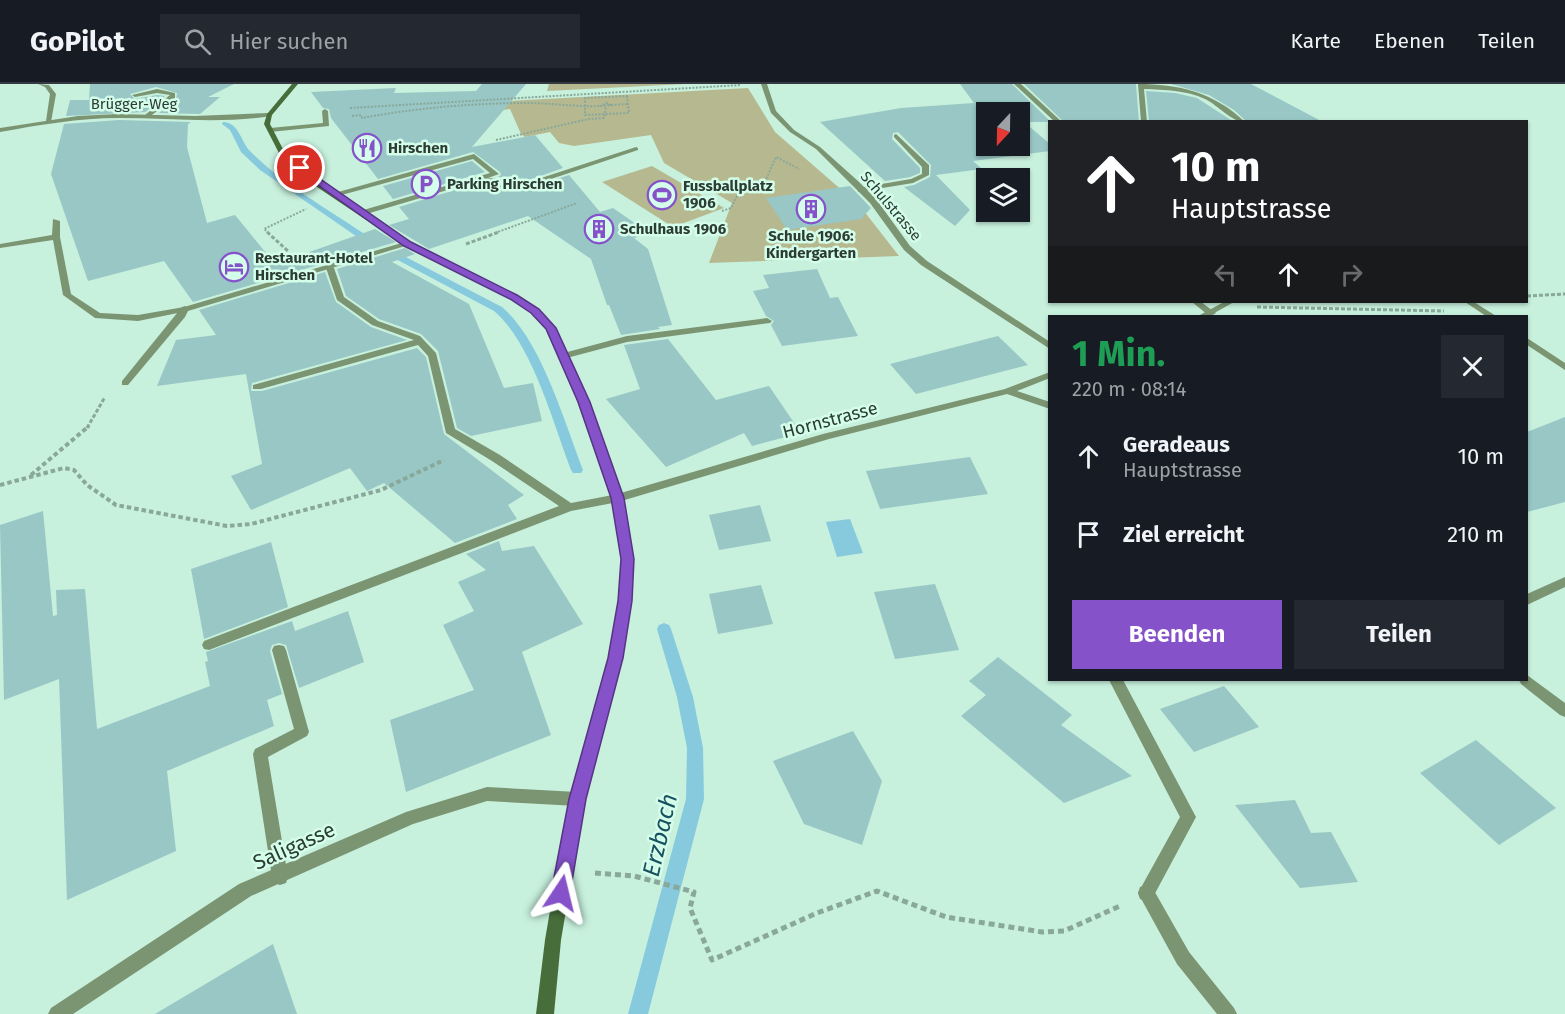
<!DOCTYPE html>
<html lang="de">
<head>
<meta charset="utf-8">
<style>
	:root { --surface:#171b24; --page:#242831; --text:#f1f3f6; --muted:#9ea1a6; --line:#363941; --accent:#8552ca }
	body { margin:0; font-family:"Fira Sans",sans-serif; background:var(--page); color:var(--text); height:100vh; display:flex; flex-direction:column; font-size:22px; white-space:nowrap }
	* { box-sizing:border-box; margin:0 }
	p { font-size:20px; color:var(--muted) }
	.icon { flex:none; width:33px; height:33px; fill:none; stroke:currentColor; stroke-width:2; stroke-linecap:round; stroke-linejoin:round }
	.map { position:relative; flex:1; overflow:hidden }
	.panel { position:absolute; left:1048px; top:231px; width:480px; height:366px; display:flex; flex-direction:column; background:var(--surface); border-radius:0px; box-shadow:0 2px 4px #0004 }
	.panel>* { flex:none }
	.guide { position:absolute; left:1048px; top:36px; width:480px; height:183px; border-radius:0px; box-shadow:0 2px 4px #0004; background:#202124; color:#fff; overflow:hidden }
	.needle { width:39px; rotate:202deg }
	.buttons { position:absolute; left:976px; top:18px; display:grid; gap:12px }
	.buttons a { display:grid; place-items:center; width:54px; height:54px; border-radius:0px; background:var(--surface); box-shadow:0 2px 4px #0004; font-size:30px }
	.pin { position:absolute; display:grid; place-items:center; width:51px; height:51px; color:#fff; margin:-26px; border:3px solid #fff; border-radius:50%; box-shadow:0 2px 6px #0007 }
	.me { position:absolute; width:66px; margin:-33px; rotate:10deg; stroke-linejoin:round; filter:drop-shadow(0 0 4px #0008) }
	.turn { display:flex; align-items:center; gap:21px; height:126px; padding:0 24px; font-size:27px }
	.turn .icon { width:78px; height:78px; stroke-width:2.5 }
	.turn b { display:block; font-size:42px; line-height:51px }
	.lanes { display:flex; align-items:center; height:57px; padding:0 24px; background:#0003; justify-content:center; gap:30px; direction:ltr }
	.lanes .off { opacity:.35 }
	.round { display:grid; place-items:center; flex:none; width:63px; height:63px; border-radius:0px; background:var(--page) }
	.headline { display:flex; align-items:center; justify-content:space-between; height:102px; padding:0 24px }
	h1 { font-size:36px; font-weight:700; line-height:45px; color:#1e9e55 }
	.button { display:flex; gap:12px; margin-top:auto; padding:12px 24px }
	.button a { flex:1; height:69px; border-radius:0px; background:var(--accent); color:#fff; font-size:24px; font-weight:700; line-height:69px; text-align:center }
	.button a+a { background:var(--page); color:var(--text) }
	ul { padding:0; list-style:none }
	li { display:flex; align-items:center; gap:18px; height:78px; padding:0 24px }
	li div { flex:1 }
	li b { display:block; font-size:22px }
	li em { font-style:normal }
	header { display:flex; align-items:center; gap:36px; box-sizing:border-box; height:84px; padding:0 30px; background:var(--surface); border-bottom:2px solid var(--line) }
	header strong { font-size:28px }
	nav { display:flex; gap:33px; margin-inline-start:auto; font-size:21px }
	.search { width:420px; height:54px; background:var(--page); display:flex; align-items:center; gap:15px; box-sizing:border-box; padding:0 21px; border-radius:0px; color:var(--muted); font-size:22px }
	.map>svg:first-child { display:block }
</style>
</head>
<body>
<header>
<strong>GoPilot</strong>
<div class="search"><svg class="icon" aria-label="search" viewBox="0 0 24 24"><circle cx="10" cy="10" r="6"/><path d="M15 15l6 6"/></svg>Hier suchen</div>
<nav><a>Karte</a><a>Ebenen</a><a>Teilen</a></nav>
</header>
<div class="map">
<svg width="1565" height="930" viewBox="0 0 1565 930">
	<rect width="100%" height="100%" fill="#c7f0dd"/>
	<g fill="#b6b98f">
		<polygon points="549,0 685,0 547,7"/>
		<polygon points="748,4 775,48 860,122 899,172 709,179 732,119 664,79 651,51 574,62 559,59 550,48 525,53 521,50 510,25 489,28 358,25"/>
		<polygon points="652,82 724,124 673,143 602,98"/>
	</g>
	<polygon fill="#87cade" points="850,435 863,469 837,473 826,438"/>
	<g fill="none" stroke-linecap="round" stroke-linejoin="round">
		<g fill="#87cade" fill-rule="evenodd">
			<path d="M223 38C239 38 241 58 250 67 282 100 336 130 375 157V161H369L260 86 241 68 230 46 222 40Z"/>
			<path d="M394 170H400L502 223C541 256 564 337 583 386L581 389H573L571 386C553 339 532 259 494 227L394 174Z"/>
			<polygon points="664,539 669,541 671,545 693,613 703,664 704,715 648,930 628,930 686,715 687,664 677,613 657,545 659,541"/>
		</g>
	</g>
	<g fill="#98c7c5" fill-rule="evenodd">
		<polygon points="90,0 234,0 208,13 220,13 200,30 159,29 176,16 177,9 156,3 130,10 135,15 157,11 165,12 145,28 66,32 70,16 89,16"/>
		<polygon points="482,0 526,0 472,63 535,51 563,84 529,96 498,93 501,91 500,88 473,68 378,95 331,34 329,25 323,24 311,8 396,4 394,9 476,7"/>
		<path d="M960 0H1012L1051 38H1024L1050 60V67L973 77 982 85 936 91 970 126 955 142 904 103 914 101 930 93 931 81 898 48 893 49 892 55 920 84V89L910 93 885 97 820 38 901 24 974 19ZM987 28H1020V62H987Z"/>
		<polygon points="1024,0 1136,0 1139,38 1064,38"/>
		<polygon points="1171,0 1251,0 1323,38 1247,38 1234,26 1209,11"/>
		<polygon points="1146,7 1175,9 1197,14 1234,38 1149,38"/>
		<polygon points="119,36 191,38 188,40 187,63 207,139 235,131 275,180 375,145 396,158 193,218 164,177 88,197 51,90 64,40"/>
		<polygon points="472,77 485,88 393,115 383,102"/>
		<polygon points="569,91 600,128 613,124 649,149 634,154 648,165 672,241 658,243 660,245 621,251 609,221 607,221 591,175 528,132 429,165 389,141 409,135 399,123 478,99 530,104"/>
		<polygon points="850,102 871,124 861,135 787,146 766,114"/>
		<polygon points="405,164 415,170 392,178 469,220 504,304 533,299 542,337 471,352 457,344 438,267 421,250 379,235 346,212 337,185"/>
		<polygon points="817,185 830,214 838,213 858,252 782,262 771,241 774,237 766,232 753,207 769,204 763,191"/>
		<polygon points="325,188 336,218 371,243 407,256 252,299 251,307 262,307 417,264 426,273 444,350 524,411 508,421 517,435 455,459 384,399 367,407 350,384 251,426 231,392 262,380 246,290 157,302 176,256 216,251 199,226"/>
		<polygon points="998,252 1028,281 916,310 890,280"/>
		<polygon points="668,255 716,316 769,302 801,349 752,362 744,349 666,383 606,315 640,305 624,261"/>
		<polygon points="1565,333 1565,418 1527,428 1527,348"/>
		<polygon points="970,373 988,410 880,425 866,387"/>
		<polygon points="760,421 771,457 719,466 709,431"/>
		<polygon points="43,427 53,532 57,531 56,506 85,505 97,645 210,602 205,578 208,577 206,568 292,537 295,547 348,527 364,578 299,604 286,561 279,559 272,561 270,567 282,610 267,616 274,642 167,687 176,767 67,816 59,595 4,616 0,441"/>
		<polygon points="499,457 502,467 534,462 583,540 522,568 551,651 406,708 390,636 474,606 443,541 474,527 458,498 486,486 466,470"/>
		<polygon points="271,458 288,523 204,555 191,485"/>
		<polygon points="935,500 959,566 895,575 874,508"/>
		<polygon points="761,501 773,540 718,550 709,510"/>
		<polygon points="998,573 1072,631 1061,641 1132,692 1064,719 961,632 986,611 969,597"/>
		<polygon points="1224,602 1259,643 1194,668 1160,625"/>
		<polygon points="853,647 882,697 862,761 804,740 773,677"/>
		<polygon points="1476,656 1556,724 1499,761 1420,689"/>
		<polygon points="1295,716 1311,749 1331,748 1358,798 1300,804 1235,721"/>
		<polygon points="273,860 297,930 155,930"/>
	</g>
	<g fill="none" stroke-linecap="round" stroke-linejoin="round">
		<g stroke="#89a89a" stroke-width="2" stroke-dasharray="2 1.5" stroke-linecap="butt">
			<polygon points="627,12 629,29 585,31 585,14"/>
			<polygon points="606,19 611,21 601,22"/>
			<polyline points="611,21 628,20"/>
			<polyline points="350,24 741,1"/>
			<path d="M352 32 361 31 362 34C416 24 473 19 527 19 552 19 576 23 601 22"/>
			<polyline points="496,56 589,35 604,34 606,23"/>
			<polyline points="722,127 731,124 738,110 763,102 776,73 799,85"/>
			<polyline points="269,149 264,145 306,125"/>
			<polyline points="495,149 577,119"/>
		</g>
		<g stroke="#89a89a" stroke-width="3" stroke-dasharray="4 2" stroke-linecap="butt">
			<polyline points="267,148 288,167"/>
			<polyline points="466,160 499,148"/>
			<polyline points="1527,212 1565,210"/>
			<polyline points="1257,223 1444,227"/>
			<polyline points="87,344 105,313"/>
		</g>
		<g stroke="#89a89a" stroke-width="4" stroke-dasharray="4.5 3" stroke-linecap="butt">
			<polyline points="31,391 89,342"/>
			<polyline points="0,401 64,384 74,386 87,401 116,421 227,442 251,440 381,406 444,376"/>
		</g>
		<polyline stroke="#89a89a" stroke-width="5" stroke-dasharray="6 4" stroke-linecap="butt" points="595,789 634,792 694,808 690,824 712,876 817,829 877,807 946,833 1042,848 1064,847 1120,822"/>
		<g fill="#7b9572" fill-rule="evenodd">
			<polygon points="38,0 49,1 56,10 51,38 46,37 50,10 45,3"/>
			<polygon points="157,5 175,9 175,14 149,33 145,33 145,31 170,11 157,9 135,13 132,11"/>
			<polygon points="325,25 328,27 329,42 270,48 267,46 270,44 323,39 322,27"/>
			<polygon points="896,50 929,81 929,91 913,99 858,108 858,104 911,95 922,90 922,83 894,53 894,51"/>
			<polygon points="636,63 638,64 638,66 530,102 478,97 363,131 360,131 360,127 490,89 473,75 338,112 331,110 474,70 499,90 488,94 529,98"/>
			<polygon points="330,181 334,184 344,213 378,237 420,252 436,269 455,345 500,371 571,419 618,410 624,414 618,418 571,427 209,566 204,565 202,561 204,557 559,422 492,377 446,349 428,272 418,261 261,305 253,305 253,301 414,256 372,241 337,216 326,184"/>
			<polygon points="1192,218 1201,218 1216,229 1211,232 1208,231"/>
			<polygon points="185,222 189,225 185,233 128,301 122,301 122,297 182,223"/>
			<polygon points="767,234 772,237 770,239 627,258 563,275 558,272 560,270 627,252"/>
			<polygon points="279,561 284,562 286,566 309,648 307,652 268,673 288,793 286,799 280,801 274,799 272,793 253,670 255,665 294,645 272,566 274,562"/>
			<polygon points="1109,596 1123,596 1196,733 1152,815 1146,817 1140,815 1138,809 1180,733"/>
		</g>
		<g fill="#7b9572" fill-rule="evenodd">
			<polygon points="761,0 767,0 776,27 794,46 820,63 858,97 876,115 910,162 927,177 1050,258 1050,265 921,181 904,166 870,119 816,65 790,48 771,29"/>
			<polygon points="1014,0 1021,0 1062,38 1055,38"/>
			<path d="M1138 0C1178 0 1214 8 1245 38 1231 38 1218 21 1205 15 1186 6 1165 6 1144 5L1147 38H1141Z"/>
			<path d="M269 29 271 30V32C221 40 169 34 119 34 79 34 39 41 0 48V44L78 32 117 30 195 32Z"/>
			<polygon points="53,135 60,137 60,153 71,210 100,229 138,231 184,223 405,158 412,160 188,227 138,237 95,234 63,211 53,156 0,164 0,160 52,151"/>
			<polygon points="1224,218 1234,218 1209,232 1198,232"/>
			<polygon points="1465,218 1474,218 1496,232 1486,232"/>
			<polygon points="1527,254 1565,279 1565,286 1527,261"/>
			<polygon points="1050,288 1050,294 1017,307 1050,318 1050,325 1007,310 829,355 618,418 612,414 614,411 823,350 1005,305"/>
			<polygon points="1565,493 1565,503 1527,521 1527,510"/>
			<polygon points="1527,591 1565,619 1565,633 1560,631 1521,600 1519,596 1527,596"/>
			<polygon points="487,703 577,708 582,710 585,715 582,720 577,722 487,717 413,740 251,812 73,930 48,930 51,924 239,800 406,728"/>
			<polygon points="1146,801 1152,803 1189,868 1234,924 1237,930 1217,930 1177,880 1138,809 1140,803"/>
		</g>
		<polygon fill="#476e3a" fill-rule="evenodd" points="292,0 298,0 272,31 270,40 285,69 320,97 411,158 516,211 538,225 555,244 579,294 624,414 633,475 631,517 623,574 585,715 561,856 554,930 536,930 545,856 569,715 609,574 619,517 621,475 612,414 569,294 546,245 532,229 510,215 405,162 314,101 280,71 264,40 267,30"/>
	</g>
	<polygon fill="#8552ca" stroke="#563583" stroke-width="1.5" points="297,83 303,83 411,158 517,211 539,225 556,244 590,318 624,414 634,475 632,517 623,574 586,715 570,809 567,816 561,819 554,816 551,809 569,715 608,574 618,517 621,475 611,414 578,318 546,245 531,229 510,215 404,162 297,86"/>
	<defs>
		<g id="restaurant-ring" transform="scale(1.5)"><circle r="9.5" fill="#d4feea" stroke="#8552ca" stroke-width="1.5"/><path d="M-5-6h1v4h1v-4h1v4h1v-4h1v5L-1.5 .5V6h-2V.5L-5-1ZM5-6V6H3V1.5H1.5Q1.5-4 5-6Z" fill="#8552ca"/></g>
		<g id="parking-ring" transform="scale(1.5)"><circle r="9.5" fill="#d4feea" stroke="#8552ca" stroke-width="1.5"/><path d="M-3.5-5.5H1a3.5 3.5 0 0 1 0 7H-1V5.5H-3.5ZM-1-3.4V-.6H.8a1.4 1.4 0 0 0 0-2.8Z" fill="#8552ca"/></g>
		<g id="stadium-ring" transform="scale(1.5)"><circle r="9.5" fill="#d4feea" stroke="#8552ca" stroke-width="1.5"/><path d="M0-5a6.5 5 0 1 0 0 10a6.5 5 0 1 0 0-10ZM-3.5-1.8h7v3.6h-7Z" fill="#8552ca"/></g>
		<g id="building-ring" transform="scale(1.5)"><circle r="9.5" fill="#d4feea" stroke="#8552ca" stroke-width="1.5"/><path d="M-4-6H4V6H1V3H-1V6H-4ZM-2.5-4.3h1.7v1.8h-1.7ZM.8-4.3h1.7v1.8H.8ZM-2.5-1h1.7V.8h-1.7ZM.8-1h1.7V.8H.8Z" fill="#8552ca"/></g>
		<g id="hotel-ring" transform="scale(1.5)"><circle r="9.5" fill="#d4feea" stroke="#8552ca" stroke-width="1.5"/><path d="M-6-4.5h1.5V1H6V5H4.5V3h-9V5H-6ZM-4 0a1.8 1.8 0 1 1 3.6 0ZM.5 0V-2.5h3Q6-2.5 6 0Z" fill="#8552ca"/></g>
	</defs>
	<g fill-rule="evenodd">
		<use href="#restaurant-ring" x="367" y="64"/>
		<use href="#parking-ring" x="426" y="100"/>
		<use href="#stadium-ring" x="662" y="111"/>
		<use href="#building-ring" x="811" y="125"/>
		<use href="#building-ring" x="599" y="145"/>
		<use href="#hotel-ring" x="234" y="183"/>
	</g>
	<g text-anchor="middle" dominant-baseline="central" stroke-width="5" stroke-linejoin="round" paint-order="stroke">
		<g font-size="15" fill="#2c3c35" stroke="#d4feea">
			<text x="134" y="20">Brügger-Weg</text>
			<text transform="translate(891 122) rotate(50)">Schulstrasse</text>
		</g>
		<g font-size="15" font-weight="bold" fill="#2c3c35" stroke="#d4feea" text-anchor="start">
			<text x="388" y="64">Hirschen</text>
			<text x="447" y="100">Parking Hirschen</text>
			<text x="683" y="102">Fussballplatz<tspan x="683" dy="17">1906</tspan></text>
			<text x="620" y="145">Schulhaus 1906</text>
			<text x="811" y="152" text-anchor="middle">Schule 1906:<tspan x="811" dy="17">Kindergarten</tspan></text>
			<text x="255" y="174">Restaurant-Hotel<tspan x="255" dy="17">Hirschen</tspan></text>
		</g>
		<g font-size="18" fill="#2c3c35" stroke="#d4feea">
			<text transform="translate(830 336) rotate(-15)">Hornstrasse</text>
		</g>
		<g font-size="21" fill="#2c3c35" stroke="#d4feea">
			<text transform="translate(294 762) rotate(-24)">Saligasse</text>
		</g>
		<g font-size="24" font-style="italic" fill="#185160" stroke="#d4feea">
			<text transform="translate(660 751) rotate(-77)">Erzbach</text>
		</g>
	</g>
</svg>
<div class="buttons">
<a><svg class="needle" viewBox="-14 -14 28 28"><path d="M0-13l5 13h-10z" fill="#e53935"/><path d="M0 13l5-13h-10z" fill="#9ea1a6"/></svg></a>
<a><svg class="icon" aria-label="layers" viewBox="0 0 24 24"><path d="M12 4l9 5-9 5-9-5zM3 14l9 5 9-5"/></svg></a>
</div>
<div class="pin" style="left:300px;top:84px;background:#d93025"><svg class="icon" aria-label="arrive" viewBox="0 0 24 24"><path d="M6 21V4h12l-3 4 3 4H6"/></svg></div>
<svg class="me" style="left:561px;top:809px" viewBox="-20 -20 40 40"><path d="M0-17L14 15 0 8-14 15z" fill="#8552ca" stroke="#fff" stroke-width="4"/></svg>
<div class="guide">
<div class="turn"><svg class="icon" aria-label="ahead" viewBox="0 0 24 24"><path d="M12 20V5M6 11l6-6 6 6"/></svg><div><b>10 m</b>Hauptstrasse</div></div>
<div class="lanes"><svg class="icon off" aria-label="left" viewBox="0 0 24 24"><path d="M17 20v-9H6M10 6l-5 5 5 5"/></svg><svg class="icon" aria-label="ahead" viewBox="0 0 24 24"><path d="M12 20V5M6 11l6-6 6 6"/></svg><svg class="icon off" aria-label="right" viewBox="0 0 24 24"><path d="M7 20v-9h11M14 6l5 5-5 5"/></svg></div>
</div>
<section class="panel">
<div class="headline"><div><h1>1 Min.</h1><p>220 m · 08:14</p></div><a class="round"><svg class="icon" aria-label="close" viewBox="0 0 24 24"><path d="M6 6l12 12M18 6L6 18"/></svg></a></div>
<ul>
<li><svg class="icon" aria-label="ahead" viewBox="0 0 24 24"><path d="M12 20V5M6 11l6-6 6 6"/></svg><div><b>Geradeaus</b><p>Hauptstrasse</p></div><em>10 m</em></li>
<li><svg class="icon" aria-label="arrive" viewBox="0 0 24 24"><path d="M6 21V4h12l-3 4 3 4H6"/></svg><div><b>Ziel erreicht</b></div><em>210 m</em></li>
</ul>
<div class="button"><a>Beenden</a><a>Teilen</a></div>
</section>
</div>
</body>
</html>
